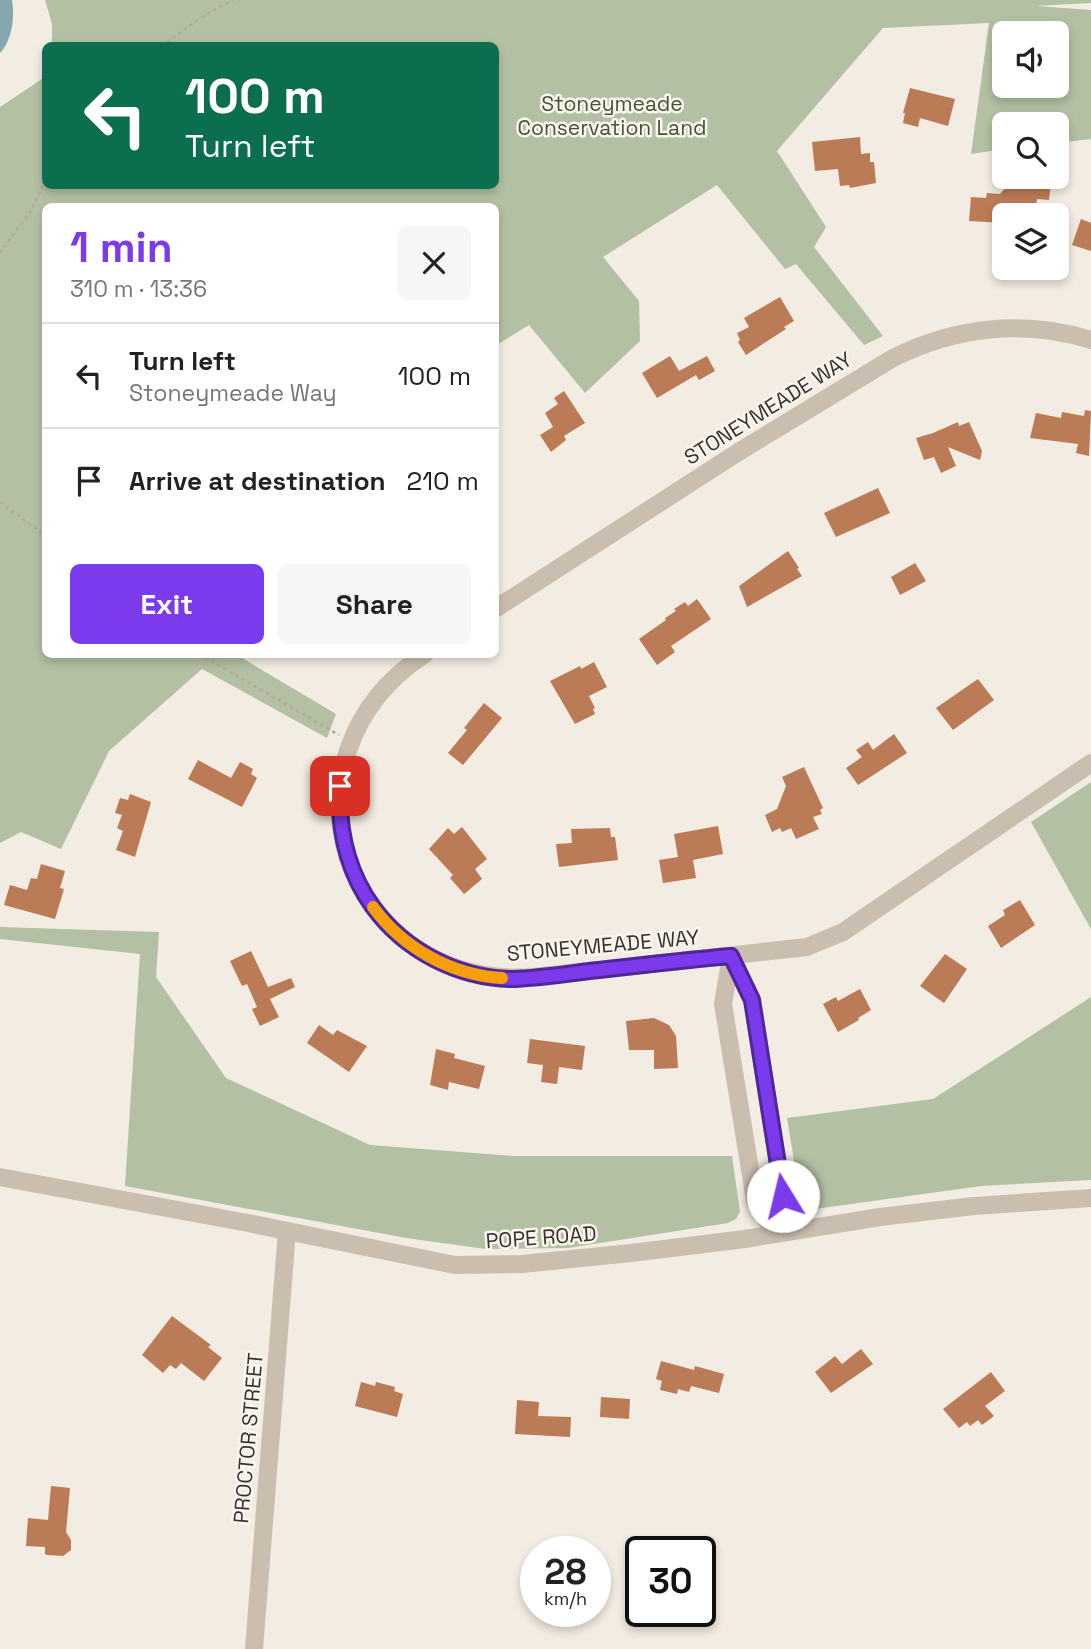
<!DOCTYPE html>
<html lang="en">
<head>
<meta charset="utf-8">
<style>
	:root { --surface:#fff; --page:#f6f6f6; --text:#222; --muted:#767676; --line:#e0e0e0; --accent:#7c3aed }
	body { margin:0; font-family:"Space Grotesk",sans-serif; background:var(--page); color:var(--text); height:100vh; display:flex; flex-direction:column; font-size:26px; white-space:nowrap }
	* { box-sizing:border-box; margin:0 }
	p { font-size:23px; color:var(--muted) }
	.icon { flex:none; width:38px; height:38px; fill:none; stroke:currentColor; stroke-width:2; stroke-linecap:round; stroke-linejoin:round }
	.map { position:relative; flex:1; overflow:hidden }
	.sheet { position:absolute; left:42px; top:203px; width:457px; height:455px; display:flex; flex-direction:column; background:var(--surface); border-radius:10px; box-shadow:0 4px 10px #0003 }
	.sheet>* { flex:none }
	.banner { position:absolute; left:42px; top:42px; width:457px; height:147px; border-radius:10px; box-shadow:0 4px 10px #0003; background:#0b6e4f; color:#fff; overflow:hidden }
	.tools { position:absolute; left:992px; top:21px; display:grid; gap:14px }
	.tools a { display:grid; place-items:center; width:77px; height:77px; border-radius:10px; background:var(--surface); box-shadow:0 4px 10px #0003; font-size:35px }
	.speed { position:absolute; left:520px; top:1536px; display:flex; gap:14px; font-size:35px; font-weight:700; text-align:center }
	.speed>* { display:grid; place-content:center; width:91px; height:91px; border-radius:50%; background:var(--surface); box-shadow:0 4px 10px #0003; line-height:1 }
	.speed small { font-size:18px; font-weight:400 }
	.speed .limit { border:4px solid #111; border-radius:10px; background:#fff; color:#111 }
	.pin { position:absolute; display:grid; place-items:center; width:60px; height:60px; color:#fff; margin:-30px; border-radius:14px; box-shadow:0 4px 10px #0006 }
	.me { position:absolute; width:77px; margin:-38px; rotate:351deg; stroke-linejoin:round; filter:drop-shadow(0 0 5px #0008) }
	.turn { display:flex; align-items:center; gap:24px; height:147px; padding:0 28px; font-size:32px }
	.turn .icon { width:91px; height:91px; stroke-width:2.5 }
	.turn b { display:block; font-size:49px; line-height:60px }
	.round { display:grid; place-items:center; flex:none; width:74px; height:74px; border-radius:10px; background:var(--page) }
	.headline { display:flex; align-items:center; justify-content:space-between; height:119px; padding:0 28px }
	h1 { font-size:42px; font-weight:800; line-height:52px; color:var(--accent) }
	.action { display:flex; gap:14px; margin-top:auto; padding:14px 28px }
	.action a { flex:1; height:80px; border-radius:10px; background:var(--accent); color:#fff; font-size:28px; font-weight:800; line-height:80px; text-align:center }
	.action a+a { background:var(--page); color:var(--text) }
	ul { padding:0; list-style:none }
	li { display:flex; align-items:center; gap:21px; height:105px; padding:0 28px; border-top:2px solid var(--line) }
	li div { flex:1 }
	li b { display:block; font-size:26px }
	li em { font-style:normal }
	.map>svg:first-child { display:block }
</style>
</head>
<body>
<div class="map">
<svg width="1091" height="1649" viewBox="0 0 1091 1649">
	<rect width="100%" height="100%" fill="#f2ece2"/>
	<g fill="#b3c0a3" fill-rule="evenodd">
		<path d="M45 0H1091V3L1036 6 1091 10V139L1057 143V124H1004V149L971 154 989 23 883 28 777 151 826 227 814 247 883 336 864 345 796 264 785 269 717 185 603 257 639 301 640 341 585 393 529 325 495 346V206H46V654L237 655 336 714 327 738 202 669 109 751 61 849 21 832 0 843V107L45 77 46 186H495V46L52 45V24ZM1057 33V86H1004V33Z"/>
		<polygon points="1091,782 1091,929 1031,822"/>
		<polygon points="0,927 159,932 156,977 226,1078 370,1145 513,1156 732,1156 740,1212 736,1219 728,1223 568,1248 486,1249 406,1238 125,1186 140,954 0,939"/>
		<polygon points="1091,997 1091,1180 981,1186 815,1209 807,1208 801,1203 787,1118 933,1099"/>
	</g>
	<path fill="#84a6ad" d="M0 0H12C15 17 12 40 0 53Z"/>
	<g fill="#bc7b57">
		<polygon points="910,88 955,99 948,126 920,118 918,127 903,123 905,113 903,113"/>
		<polygon points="860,137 861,154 870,153 870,162 874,162 876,183 850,188 849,185 840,186 838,169 815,171 812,142"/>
		<polygon points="1032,179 1051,181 1049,200 1037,199 1035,215 1004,215 1004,223 969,221 971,197 986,198 987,193 1000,194 1008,185 1032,187"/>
		<polygon points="1081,219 1091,223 1091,251 1072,245"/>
		<polygon points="780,297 794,321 784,327 786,329 746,355 738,342 740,340 737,333 749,327 744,318"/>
		<polygon points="670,356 679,371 707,356 715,371 699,380 696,375 657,398 642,373"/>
		<polygon points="564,391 585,423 564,436 566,440 551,452 540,435 553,427 545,413 558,404 554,398"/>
		<polygon points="1085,410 1091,411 1089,456 1076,453 1078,444 1030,438 1036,413 1061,418 1062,412 1084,416"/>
		<polygon points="958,422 959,426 969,422 982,451 980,460 948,447 956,466 941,473 934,457 924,460 916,438 933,433"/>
		<polygon points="878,488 890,513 836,537 824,513"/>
		<polygon points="788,551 799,568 797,569 802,576 747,607 739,586"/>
		<polygon points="915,563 926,581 900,595 891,577"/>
		<polygon points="697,599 711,619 671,646 675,652 657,665 639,639 666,620 665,618 676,611 674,609 685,602 688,606"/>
		<polygon points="594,662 607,687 589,696 595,708 593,709 595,714 575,724 550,681 580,666 581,669"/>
		<polygon points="978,679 994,700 953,730 936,708"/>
		<polygon points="484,703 502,718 463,765 448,753 467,730 464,728"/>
		<polygon points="894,734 907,753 858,785 846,768 862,757 856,750 868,742 873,750"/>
		<polygon points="198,760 231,778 240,762 253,769 251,774 257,778 242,807 188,779"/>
		<polygon points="804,767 823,808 820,810 822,814 813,817 819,829 796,839 791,828 782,832 780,828 772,832 765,815 777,809 786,786 782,777"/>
		<polygon points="130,794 151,802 135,857 116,850 123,831 117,828 122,815 115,813 120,798 128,800"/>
		<polygon points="718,826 723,854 693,860 696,878 663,883 659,860 678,857 674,834"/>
		<polygon points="462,827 487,859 475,869 482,879 464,894 450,878 453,875 429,849 448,828 454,834"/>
		<polygon points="610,828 611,837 615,837 618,860 559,867 556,844 572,843 571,829"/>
		<polygon points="41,864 65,871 60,888 64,889 55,919 4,905 10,885 27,890 31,878 37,879"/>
		<polygon points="1020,900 1035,925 1001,948 988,926 1005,915 1003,910"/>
		<polygon points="251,951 268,987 291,978 295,987 270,999 279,1017 260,1026 252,1009 257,1007 247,984 242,986 230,961"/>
		<polygon points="945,954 967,969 944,1003 920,986"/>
		<polygon points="860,989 871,1010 858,1018 859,1020 838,1032 823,1004 836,997 838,1001"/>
		<polygon points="654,1018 669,1025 676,1036 678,1068 654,1069 654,1050 629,1050 626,1021"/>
		<polygon points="319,1025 333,1035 337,1030 367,1046 349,1072 307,1043"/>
		<polygon points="530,1039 585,1046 582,1070 559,1067 557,1084 541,1082 543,1065 527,1063"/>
		<polygon points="436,1049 455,1054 454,1058 485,1066 479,1089 449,1082 448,1090 430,1085"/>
		<polygon points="172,1316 211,1345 208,1347 222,1358 204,1381 181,1363 176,1369 170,1365 163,1373 142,1355"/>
		<polygon points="861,1349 873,1364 831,1393 815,1372 835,1356 842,1364"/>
		<polygon points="661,1361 694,1370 695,1366 724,1374 719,1393 691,1386 689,1392 678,1389 677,1394 660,1390 662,1381 656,1379"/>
		<polygon points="991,1372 1005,1391 985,1406 994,1416 982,1425 978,1420 970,1426 967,1422 959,1428 943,1409"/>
		<polygon points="361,1382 375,1386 376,1382 395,1387 394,1391 403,1394 397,1417 355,1406"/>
		<polygon points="601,1397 630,1399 629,1419 600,1417"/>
		<polygon points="517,1400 539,1402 538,1416 571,1417 570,1437 515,1434"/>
		<polygon points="51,1486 70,1488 66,1532 71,1540 71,1550 63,1556 47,1555 45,1554 45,1547 26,1546 28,1518 48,1520"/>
	</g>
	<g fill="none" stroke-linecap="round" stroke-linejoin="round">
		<g stroke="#b5a999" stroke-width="2.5" stroke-dasharray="3.5 3.5" stroke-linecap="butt">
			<polyline points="161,46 205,15 233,0"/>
			<polyline points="0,253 32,209 46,179"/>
			<polyline points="0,502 46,536"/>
			<polyline points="199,654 339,735"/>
		</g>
		<g stroke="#cabeaf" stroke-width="18">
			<path d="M495 609 740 451 893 358C955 327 1024 319 1091 340"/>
			<path d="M425 654C266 758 344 990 533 977L807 947 843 932 1091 763"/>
			<polyline points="731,956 723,1004 755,1200 775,1234"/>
			<polyline points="731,956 752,1000 783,1196 775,1234"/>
			<polyline points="254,1649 287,1231"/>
		</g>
		<polyline stroke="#cabeaf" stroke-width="18" points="0,1177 248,1223 455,1265 522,1264 631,1253 745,1239 880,1217 974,1206 1091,1198"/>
	</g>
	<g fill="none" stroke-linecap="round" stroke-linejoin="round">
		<g stroke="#51269a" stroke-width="18">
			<path id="route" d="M340 786C338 830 347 871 373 907 405 951 459 979 514 979 542 978 571 973 599 970 643 965 687 960 731 956L752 1000 783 1196"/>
		</g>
		<use href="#route" stroke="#7c3aed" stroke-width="12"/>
		<path stroke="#f59e0b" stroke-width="12" d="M373 907C403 948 451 975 502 978"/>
	</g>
	<g text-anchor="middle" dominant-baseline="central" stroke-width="5" stroke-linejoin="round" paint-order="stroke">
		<g font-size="21" fill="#445532" stroke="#faf6ef">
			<text x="612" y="103">Stoneymeade<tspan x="612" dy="24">Conservation Land</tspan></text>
		</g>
		<g font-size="21" fill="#39322c" stroke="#faf6ef">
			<text transform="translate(768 408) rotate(-32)">STONEYMEADE WAY</text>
			<text transform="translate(603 945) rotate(-5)">STONEYMEADE WAY</text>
			<text transform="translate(541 1237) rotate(-4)">POPE ROAD</text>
			<text transform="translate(248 1438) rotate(-85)">PROCTOR STREET</text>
		</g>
	</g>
</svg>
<div class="tools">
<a><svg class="icon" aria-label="sound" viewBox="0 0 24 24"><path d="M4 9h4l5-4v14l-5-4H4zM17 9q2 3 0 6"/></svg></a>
<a><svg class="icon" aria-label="search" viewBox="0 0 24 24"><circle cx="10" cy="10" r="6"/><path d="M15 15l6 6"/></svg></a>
<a><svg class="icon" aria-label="layers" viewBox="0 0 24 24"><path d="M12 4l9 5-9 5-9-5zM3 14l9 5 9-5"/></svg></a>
</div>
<div class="speed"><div>28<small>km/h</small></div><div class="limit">30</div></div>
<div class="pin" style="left:340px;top:786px;background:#d93025"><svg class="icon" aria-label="arrive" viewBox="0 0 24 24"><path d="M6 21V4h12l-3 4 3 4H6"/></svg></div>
<svg class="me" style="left:783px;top:1196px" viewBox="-20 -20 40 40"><circle r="19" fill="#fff"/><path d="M0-13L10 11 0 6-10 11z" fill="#7c3aed"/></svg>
<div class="banner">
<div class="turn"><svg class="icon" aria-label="left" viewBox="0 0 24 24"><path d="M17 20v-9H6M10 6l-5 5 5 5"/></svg><div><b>100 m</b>Turn left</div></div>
</div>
<section class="sheet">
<div class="headline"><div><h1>1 min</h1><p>310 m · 13:36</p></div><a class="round"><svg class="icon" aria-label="close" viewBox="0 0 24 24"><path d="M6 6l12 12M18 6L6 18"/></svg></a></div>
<ul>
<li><svg class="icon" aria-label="left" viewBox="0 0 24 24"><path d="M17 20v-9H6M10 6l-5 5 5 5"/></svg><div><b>Turn left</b><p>Stoneymeade Way</p></div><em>100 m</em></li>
<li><svg class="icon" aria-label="arrive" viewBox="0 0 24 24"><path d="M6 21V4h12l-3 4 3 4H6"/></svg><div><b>Arrive at destination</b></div><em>210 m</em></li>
</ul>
<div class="action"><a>Exit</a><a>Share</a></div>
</section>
</div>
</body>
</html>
